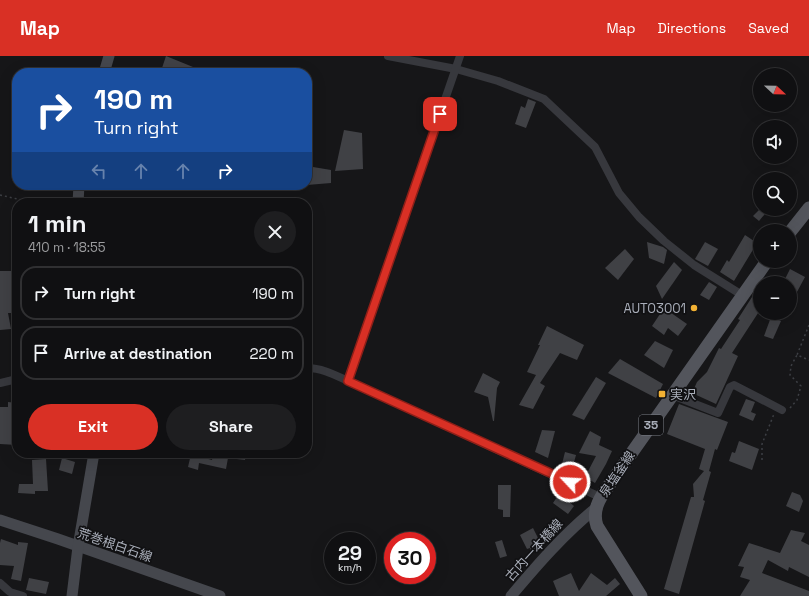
<!DOCTYPE html>
<html lang="en">
<head>
<meta charset="utf-8">
<style>
	:root { --surface:#101012; --page:#1e1e20; --text:#f1f3f6; --muted:#9c9d9f; --line:#303032; --accent:#d93025 }
	body { margin:0; font-family:"Space Grotesk","Noto Sans JP",sans-serif; background:var(--page); color:var(--text); height:100vh; display:flex; flex-direction:column; font-size:15px; white-space:nowrap }
	* { box-sizing:border-box; margin:0 }
	p { font-size:13px; color:var(--muted) }
	.icon { flex:none; width:22px; height:22px; fill:none; stroke:currentColor; stroke-width:2; stroke-linecap:round; stroke-linejoin:round }
	.map { position:relative; flex:1; overflow:hidden }
	.sheet { position:absolute; left:12px; top:142px; width:300px; height:260px; display:flex; flex-direction:column; background:var(--surface); border-radius:16px; box-shadow:0 4px 16px #0002,0 0 0 1px var(--line) }
	.sheet>* { flex:none }
	.top-card { position:absolute; left:12px; top:12px; width:300px; height:122px; border-radius:16px; box-shadow:0 4px 16px #0002,0 0 0 1px var(--line); background:#1a4fa0; color:#fff; overflow:hidden }
	.needle { width:26px; rotate:112deg }
	.tools { position:absolute; left:753px; top:12px; display:grid; gap:8px }
	.tools a { display:grid; place-items:center; width:44px; height:44px; border-radius:50%; background:var(--surface); box-shadow:0 4px 16px #0002,0 0 0 1px var(--line); font-size:20px }
	.speed { position:absolute; left:324px; top:476px; display:flex; gap:8px; font-size:20px; font-weight:700; text-align:center }
	.speed>* { display:grid; place-content:center; width:52px; height:52px; border-radius:50%; background:var(--surface); box-shadow:0 4px 16px #0002,0 0 0 1px var(--line); line-height:1 }
	.speed small { font-size:10px; font-weight:400 }
	.speed .limit { border:6px solid #d22; background:#fff; color:#111 }
	.pin { position:absolute; display:grid; place-items:center; width:34px; height:34px; color:#fff; margin:-17px; border-radius:8px; box-shadow:0 2px 6px #0006 }
	.me { position:absolute; width:44px; margin:-22px; rotate:295deg; stroke-linejoin:round; filter:drop-shadow(0 0 3px #0008) }
	.turn { display:flex; align-items:center; gap:14px; height:84px; padding:0 16px; font-size:18px }
	.turn .icon { width:52px; height:52px; stroke-width:2.5 }
	.turn b { display:block; font-size:28px; line-height:34px }
	.lanes { display:flex; align-items:center; height:38px; padding:0 16px; background:#0003; justify-content:center; gap:20px; direction:ltr }
	.lanes .off { opacity:.35 }
	.round { display:grid; place-items:center; flex:none; width:42px; height:42px; border-radius:21px; background:var(--page) }
	.head { display:flex; align-items:center; justify-content:space-between; height:68px; padding:0 16px }
	h1 { font-size:24px; font-weight:600; line-height:30px }
	.primary-button { display:flex; gap:8px; margin-top:auto; padding:8px 16px }
	.primary-button a { flex:1; height:46px; border-radius:24px; background:var(--accent); color:#fff; font-size:16px; font-weight:600; line-height:46px; text-align:center }
	.primary-button a+a { background:var(--page); color:var(--text) }
	ul { padding:0; list-style:none }
	li { display:flex; align-items:center; gap:12px; height:54px; margin:0 8px 6px; padding:0 8px; border:2px solid var(--line); border-radius:16px }
	li div { flex:1 }
	li b { display:block; font-size:15px }
	li em { font-style:normal }
	header { display:flex; align-items:center; gap:24px; box-sizing:border-box; height:56px; padding:0 20px; background:var(--accent); color:#fff }
	header strong { font-size:19px }
	nav { display:flex; gap:22px; margin-inline-start:auto; font-size:14px }
	.map>svg:first-child { display:block }
</style>
</head>
<body>
<header>
<strong>Map</strong>
<nav><a>Map</a><a>Directions</a><a>Saved</a></nav>
</header>
<div class="map">
<svg width="809" height="540" viewBox="0 0 809 540">
	<rect width="100%" height="100%" fill="#161618"/>
	<g fill="#404145">
		<polygon points="166,0 193,11 190,17 177,11 175,17 162,12"/>
		<polygon points="528,43 536,46 526,72 515,68 521,50 525,52"/>
		<polygon points="344,74 362,77 363,113 335,115"/>
		<polygon points="307,110 331,114 331,127 307,129"/>
		<polygon points="760,153 769,153 759,165 753,160"/>
		<polygon points="745,179 757,187 734,225 720,216 727,204 729,206"/>
		<polygon points="647,186 663,191 667,194 664,208 649,202"/>
		<polygon points="705,186 718,193 708,210 695,203"/>
		<polygon points="625,193 634,203 618,224 605,212"/>
		<polygon points="674,206 682,214 662,243 656,230"/>
		<polygon points="790,213 805,221 790,249 790,227 783,227"/>
		<polygon points="0,215 12,215 12,233 13,233 15,257 8,257 11,273 0,274"/>
		<polygon points="709,226 717,231 709,244 700,239"/>
		<polygon points="752,241 760,246 760,254 732,297 738,300 716,348 692,337 697,326 707,316 719,292 721,293 740,264 738,263"/>
		<polygon points="664,252 687,268 678,280 668,272 664,279 652,270"/>
		<polygon points="771,261 781,265 773,283 764,280"/>
		<polygon points="547,270 584,289 577,304 560,297 540,327 545,330 533,353 519,349 536,319 527,316 540,289 538,289"/>
		<polygon points="655,285 673,294 664,312 644,299"/>
		<polygon points="620,303 663,328 656,342 608,317"/>
		<polygon points="483,317 500,326 497,332 494,365 493,365 488,341 474,336"/>
		<polygon points="596,321 606,327 584,364 572,359"/>
		<polygon points="746,343 755,346 751,356 756,358 753,365 739,359"/>
		<polygon points="8,346 17,347 17,389 0,388 0,351 8,351"/>
		<polygon points="679,348 728,366 717,394 715,393 709,415 711,416 703,444 705,445 679,538 664,533 691,441 694,441 693,428 704,415 699,413 705,393 667,378"/>
		<polygon points="542,374 555,375 548,402 535,396"/>
		<polygon points="590,375 601,381 599,389 612,395 606,408 595,427 585,421 596,400 579,397"/>
		<polygon points="739,385 759,393 752,414 729,405 732,396 735,397"/>
		<polygon points="565,396 576,399 573,410 562,408"/>
		<polygon points="213,397 246,397 245,404 228,402 226,413 199,407 198,414 188,411 191,398 212,404"/>
		<polygon points="62,402 75,406 72,418 59,414"/>
		<polygon points="46,403 48,435 35,435 35,438 18,437 19,428 33,428 32,404"/>
		<polygon points="498,429 511,429 510,461 503,461 503,454 498,453"/>
		<polygon points="561,435 569,441 567,444 574,450 568,458 553,447"/>
		<polygon points="792,436 800,439 803,445 799,456 786,450"/>
		<polygon points="533,472 542,490 531,495 530,492 527,493 520,479"/>
		<polygon points="791,474 805,477 801,485 809,489 809,521 789,511 788,515 768,504 762,517 809,535 809,540 740,540 750,524 740,521 744,511 738,510 749,487 780,497"/>
		<polygon points="1,483 18,489 18,486 28,487 21,525 11,523 14,510 0,509 0,487"/>
		<polygon points="502,484 507,500 500,502 495,486"/>
		<polygon points="571,517 579,535 591,517 607,529 615,522 620,528 606,540 559,540 553,525"/>
		<polygon points="29,522 49,526 46,538 26,534"/>
	</g>
	<g fill="none" stroke-linecap="round" stroke-linejoin="round">
		<g stroke="#3d3f44" stroke-width="1.5" stroke-dasharray="2 3" stroke-linecap="butt">
			<polyline points="0,139 26,145 68,142"/>
			<polyline points="809,269 797,299 809,304"/>
			<polyline points="790,352 797,344 801,330 790,319 791,310 797,299"/>
			<polyline points="762,404 762,388 774,358"/>
		</g>
		<g stroke="#37383d" stroke-width="8">
			<polyline points="388,0 456,13 498,25 544,43 595,91 619,137 639,161 664,185 694,209 742,239"/>
			<path d="M307 312C322 312 335 319 348 325L600 441"/>
			<polyline points="348,325 460,0"/>
			<polyline points="0,327 17,323"/>
			<polyline points="672,339 718,357 730,331 734,329 782,354"/>
			<polyline points="0,527 10,536 23,540"/>
		</g>
		<g stroke="#45474d" stroke-width="11">
			<polyline points="104,17 109,0"/>
			<polyline points="78,147 79,129"/>
			<polyline points="0,464 58,483 220,540"/>
			<polyline points="72,540 78,491 94,397"/>
			<path d="M511 540C538 508 564 478 596 452"/>
		</g>
		<g stroke="#53555c" stroke-width="13">
			<polyline points="790,176 809,152"/>
			<path d="M641 540 597 470C592 455 599 443 607 432L767 205"/>
		</g>
	</g>
	<g fill="none" stroke-linecap="round" stroke-linejoin="round">
		<g stroke="#8d1f18" stroke-width="10">
			<polyline id="route" points="440,58 348,325 570,426"/>
		</g>
		<use href="#route" stroke="#d93025" stroke-width="7"/>
	</g>
	<g fill="#f2b134" stroke="#111113" stroke-width="1.5">
		<circle cx="694" cy="252" r="4"/>
		<rect x="658" y="334" width="8" height="8" rx="2"/>
	</g>
	<g text-anchor="middle" dominant-baseline="central" stroke-width="3.5" stroke-linejoin="round" paint-order="stroke">
		<rect fill="#111113" stroke="#7b7e86" stroke-width="1" x="639" y="359" width="24" height="20" rx="3"/>
		<g font-size="12" font-weight="bold" fill="#a8adb8">
			<text x="651" y="369">35</text>
		</g>
		<g font-size="13" fill="#a8adb8" stroke="#111113" text-anchor="end">
			<text x="686" y="252">AUTO3001</text>
			<text x="670" y="338" text-anchor="start">実沢</text>
		</g>
		<g font-size="13" fill="#a8adb8" stroke="#111113">
			<text transform="translate(617 418) rotate(-56)">泉塩釜線</text>
			<text transform="translate(115 489) rotate(19)">荒巻根白石線</text>
			<text transform="translate(534 494) rotate(-48)">古内一本橋線</text>
		</g>
	</g>
</svg>
<div class="tools">
<a><svg class="needle" viewBox="-14 -14 28 28"><path d="M0-13l5 13h-10z" fill="#e53935"/><path d="M0 13l5-13h-10z" fill="#9c9d9f"/></svg></a>
<a><svg class="icon" aria-label="sound" viewBox="0 0 24 24"><path d="M4 9h4l5-4v14l-5-4H4zM17 9q2 3 0 6"/></svg></a>
<a><svg class="icon" aria-label="search" viewBox="0 0 24 24"><circle cx="10" cy="10" r="6"/><path d="M15 15l6 6"/></svg></a>
<a>+</a>
<a>−</a>
</div>
<div class="speed"><div>29<small>km/h</small></div><div class="limit">30</div></div>
<div class="pin" style="left:440px;top:58px;background:#d93025"><svg class="icon" aria-label="arrive" viewBox="0 0 24 24"><path d="M6 21V4h12l-3 4 3 4H6"/></svg></div>
<svg class="me" style="left:570px;top:426px" viewBox="-20 -20 40 40"><circle r="17" fill="#d93025" stroke="#fff" stroke-width="3"/><path d="M0-11L8 9 0 5-8 9z" fill="#fff"/></svg>
<div class="top-card">
<div class="turn"><svg class="icon" aria-label="right" viewBox="0 0 24 24"><path d="M7 20v-9h11M14 6l5 5-5 5"/></svg><div><b>190 m</b>Turn right</div></div>
<div class="lanes"><svg class="icon off" aria-label="left" viewBox="0 0 24 24"><path d="M17 20v-9H6M10 6l-5 5 5 5"/></svg><svg class="icon off" aria-label="ahead" viewBox="0 0 24 24"><path d="M12 20V5M6 11l6-6 6 6"/></svg><svg class="icon off" aria-label="ahead" viewBox="0 0 24 24"><path d="M12 20V5M6 11l6-6 6 6"/></svg><svg class="icon" aria-label="right" viewBox="0 0 24 24"><path d="M7 20v-9h11M14 6l5 5-5 5"/></svg></div>
</div>
<section class="sheet">
<div class="head"><div><h1>1 min</h1><p>410 m · 18:55</p></div><a class="round"><svg class="icon" aria-label="close" viewBox="0 0 24 24"><path d="M6 6l12 12M18 6L6 18"/></svg></a></div>
<ul>
<li><svg class="icon" aria-label="right" viewBox="0 0 24 24"><path d="M7 20v-9h11M14 6l5 5-5 5"/></svg><div><b>Turn right</b></div><em>190 m</em></li>
<li><svg class="icon" aria-label="arrive" viewBox="0 0 24 24"><path d="M6 21V4h12l-3 4 3 4H6"/></svg><div><b>Arrive at destination</b></div><em>220 m</em></li>
</ul>
<div class="primary-button"><a>Exit</a><a>Share</a></div>
</section>
</div>
</body>
</html>
